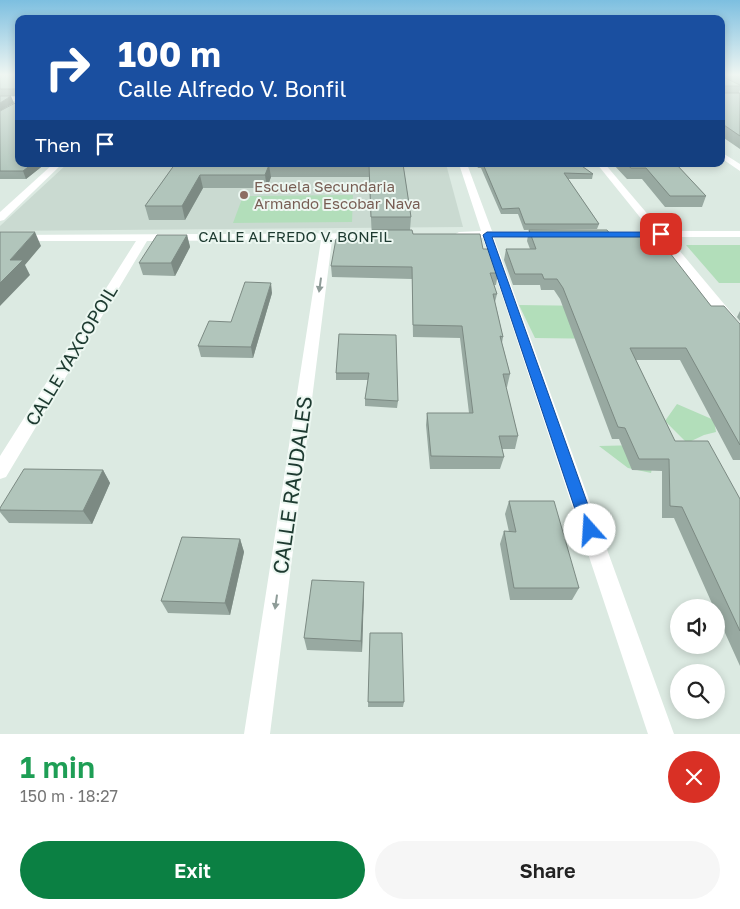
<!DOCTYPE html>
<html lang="en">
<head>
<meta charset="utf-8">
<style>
	:root { --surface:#fff; --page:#f6f6f6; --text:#222; --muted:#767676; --accent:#0b8043 }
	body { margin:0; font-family:"Golos Text",sans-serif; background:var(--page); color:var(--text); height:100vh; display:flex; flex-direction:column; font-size:19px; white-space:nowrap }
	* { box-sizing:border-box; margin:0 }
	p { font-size:16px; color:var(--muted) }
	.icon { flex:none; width:28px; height:28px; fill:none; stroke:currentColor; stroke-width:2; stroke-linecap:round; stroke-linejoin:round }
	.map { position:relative; height:734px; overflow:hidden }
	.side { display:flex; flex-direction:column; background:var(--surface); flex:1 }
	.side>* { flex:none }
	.top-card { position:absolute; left:15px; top:15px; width:710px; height:152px; border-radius:10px; box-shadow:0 2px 8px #0003; background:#1a4fa0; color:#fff; overflow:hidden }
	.controls { position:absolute; left:670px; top:599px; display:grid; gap:10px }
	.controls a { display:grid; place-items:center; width:55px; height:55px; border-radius:50%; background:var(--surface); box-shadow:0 2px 8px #0003; font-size:25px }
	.pin { position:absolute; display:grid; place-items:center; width:42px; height:42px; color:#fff; margin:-21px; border-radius:10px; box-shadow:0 2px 8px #0006 }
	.me { position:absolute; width:55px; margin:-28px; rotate:341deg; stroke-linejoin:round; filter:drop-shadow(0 0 4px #0008) }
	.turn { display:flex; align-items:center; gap:18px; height:105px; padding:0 20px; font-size:22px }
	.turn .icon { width:65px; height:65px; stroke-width:2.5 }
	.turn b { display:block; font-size:35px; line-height:42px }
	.then { display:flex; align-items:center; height:48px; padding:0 20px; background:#0003; gap:10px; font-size:19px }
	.round { display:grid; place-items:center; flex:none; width:52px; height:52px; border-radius:26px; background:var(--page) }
	.head { display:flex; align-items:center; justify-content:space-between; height:85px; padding:0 20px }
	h1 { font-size:30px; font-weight:600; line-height:38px; color:#1e9e55 }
	.action { display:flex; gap:10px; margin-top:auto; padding:10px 20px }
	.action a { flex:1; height:58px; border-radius:30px; background:var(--accent); color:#fff; font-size:20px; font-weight:600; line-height:58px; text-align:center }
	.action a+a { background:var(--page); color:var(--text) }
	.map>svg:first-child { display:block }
</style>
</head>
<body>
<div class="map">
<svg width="740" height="734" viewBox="0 0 740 734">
	<rect width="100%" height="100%" fill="#dceae2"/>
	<polygon fill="#cadad1" points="67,164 446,164 463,227 0,231 0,226"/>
	<g fill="#b2deba">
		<polygon points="353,195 352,222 233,223 243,196"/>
		<polygon points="686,245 740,245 740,283 719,283"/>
		<polygon points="519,305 593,306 609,339 535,338"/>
		<polygon points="677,404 714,420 716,432 704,435 687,443 665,421"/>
		<polygon points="661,432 651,473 628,468 599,446 641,445"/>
	</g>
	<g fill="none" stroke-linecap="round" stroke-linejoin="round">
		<g fill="#fff" fill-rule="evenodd">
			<polygon points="721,152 740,164 740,171 721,158"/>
			<polygon points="53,164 62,164 4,220 0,221 0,212"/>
			<polygon points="459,164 467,164 492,231 548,231 553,234 548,237 494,238 674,734 648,734 483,238 459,238 454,235 459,232 481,231"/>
			<polygon points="597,164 605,164 662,231 740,231 740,237 668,237 740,323 740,336 735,335 656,237 587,236 586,234 587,232 591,231 651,231"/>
			<polygon points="391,233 395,234 396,236 395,238 332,240 270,734 244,734 321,240 147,241 6,477 0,479 0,456 136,241 0,241 0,235"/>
		</g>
		<rect fill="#fff" fill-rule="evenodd" x="0" y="97" width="19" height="4"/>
	</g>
	<g fill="#98a9a1">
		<polygon points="0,75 19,75 45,164 26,179 0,179 0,111 17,102 17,96 0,96"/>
		<polygon points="721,75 740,75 740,90 739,93 740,93 740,149 721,136"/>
		<polygon points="175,164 403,164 411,217 410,230 413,234 483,249 498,273 496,285 494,285 497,294 495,302 503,337 502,343 510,374 507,387 506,387 518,436 515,449 502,449 504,457 500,469 430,469 426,425 427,413 469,413 460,338 413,337 412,279 332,277 331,266 372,239 369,177 271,177 267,188 203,188 185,220 149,220 145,206"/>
		<polygon points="476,164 579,164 593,174 592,179 568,179 599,224 597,229 524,230 518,214 501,214 481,168 478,168"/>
		<polygon points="613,164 676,164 706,196 702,207 665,207 642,179 627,179"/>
		<polygon points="529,230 611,235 711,306 740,324 740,460 733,460 680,360 636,360 675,441 740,499 740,666 716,613 716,608 714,608 674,518 662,518 662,471 632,470 619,439 612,439 560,299 554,290 541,290 540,285 513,285 504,260 506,249 530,249 527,241"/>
		<polygon points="187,235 190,247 175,276 143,275 139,263"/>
		<polygon points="272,293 253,358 201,357 198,346"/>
		<polygon points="740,311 740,321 737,317"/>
		<polygon points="339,334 398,401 397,408 365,406 365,399 368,380 336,380 336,373"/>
		<polygon points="103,470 110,483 92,524 9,523 0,512 0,508"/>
		<polygon points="509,501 579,588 572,600 510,600 500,544 504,531 509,532 505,514"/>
		<polygon points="240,539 244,552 230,615 168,613 161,601"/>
		<polygon points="364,582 362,652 307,650 304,638"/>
		<polygon points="370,633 404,702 403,707 368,707"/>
	</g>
	<g fill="#7c8a83">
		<polygon points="11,96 14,103 0,111 0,103"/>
		<polygon points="32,164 45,164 26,179 23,171"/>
		<polygon points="269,165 271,177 267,188 265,175"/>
		<polygon points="200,175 203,188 185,220 182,206"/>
		<polygon points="35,232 41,246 25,265 30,275 0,306 0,283 10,260"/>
		<polygon points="187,235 190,247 175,276 171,263"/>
		<polygon points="271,283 272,293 253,358 251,347"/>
		<polygon points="103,470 110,483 92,524 83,511"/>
		<polygon points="240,539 244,552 230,615 225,603"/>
		<polygon points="364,582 364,594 362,652 361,641"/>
	</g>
	<g fill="#b1c5bb" stroke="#7c8a83">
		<polygon points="0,75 19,75 19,164 32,164 23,171 0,171 0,111 17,102 18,89 0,89"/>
		<polygon points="721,75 723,75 723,77 740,85 740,86 724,86 723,88 723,93 740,93 740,136 721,123"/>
		<polygon points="0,96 11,96 0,103"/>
		<polygon points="175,164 403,164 411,217 371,217 369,165 269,165 265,175 200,175 182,206 145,206"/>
		<polygon points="483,164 579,164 593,174 564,173 599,224 525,224 519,208 502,209"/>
		<polygon points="626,164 676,164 706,196 670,196 646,168 631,168"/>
		<polygon points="372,230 412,230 413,234 480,234 483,249 490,249 498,273 490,273 497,294 493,294 503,337 500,336 510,374 503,374 518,436 499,436 504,457 431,456 427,413 473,413 462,326 413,325 412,267 331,266 336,239 372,239"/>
		<polygon points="529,230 607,230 611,235 656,235 711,306 724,306 740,324 740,445 686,348 630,348 675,441 708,441 740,499 740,631 682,507 670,506 669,459 639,459 625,428 618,427 563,288 557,279 544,279 542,274 515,274 506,249 536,249"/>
		<polygon points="0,232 35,232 10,260 23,260 0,283"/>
		<polygon points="157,235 187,235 171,263 139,263"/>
		<polygon points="245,282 271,283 251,347 198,346 209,321 231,322"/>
		<polygon points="339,334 396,335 398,401 365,399 369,373 336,373"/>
		<polygon points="24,469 103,470 83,511 0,510 0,508"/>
		<polygon points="509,501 554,501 579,588 514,588 504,531 516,532"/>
		<polygon points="182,537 240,539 225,603 161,601"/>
		<polygon points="312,580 364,582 361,641 304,638"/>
		<polygon points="370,633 402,633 404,702 368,702"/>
	</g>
	<defs><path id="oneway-solid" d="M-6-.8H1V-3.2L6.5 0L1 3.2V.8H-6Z" transform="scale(1.25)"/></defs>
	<g fill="#8e9c98">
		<use href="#oneway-solid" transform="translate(320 285) rotate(98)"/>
		<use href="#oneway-solid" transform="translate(276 602) rotate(98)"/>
	</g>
	<linearGradient id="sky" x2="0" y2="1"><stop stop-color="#7dbfe0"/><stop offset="0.42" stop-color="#eff6f2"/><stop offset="1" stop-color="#eff6f2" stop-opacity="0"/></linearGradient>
	<rect width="740" height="178" fill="url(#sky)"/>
	<polygon fill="#1a73e8" stroke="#114b97" points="487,232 661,232 665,234 661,237 492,237 597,530 595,535 590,537 584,535 582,530 483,235"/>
	<circle fill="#8d6e63" stroke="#ecf7f1" stroke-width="2" cx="244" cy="195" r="5"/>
	<g text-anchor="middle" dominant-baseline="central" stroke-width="4" stroke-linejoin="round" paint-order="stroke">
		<g font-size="15" fill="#785e54" stroke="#ecf7f1" text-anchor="start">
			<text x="254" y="186">Escuela Secundaria<tspan x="254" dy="17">Armando Escobar Nava</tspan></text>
		</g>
		<g font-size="15" fill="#1d3a30" stroke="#ecf7f1">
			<text x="295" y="236">CALLE ALFREDO V. BONFIL</text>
		</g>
		<g font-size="18" fill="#1d3a30" stroke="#ecf7f1">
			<text transform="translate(71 355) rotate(-59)">CALLE YAXCOPOIL</text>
		</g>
		<g font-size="21" fill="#1d3a30" stroke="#ecf7f1">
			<text transform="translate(292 485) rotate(-82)">CALLE RAUDALES</text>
		</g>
	</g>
</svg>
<div class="controls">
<a><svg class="icon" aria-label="sound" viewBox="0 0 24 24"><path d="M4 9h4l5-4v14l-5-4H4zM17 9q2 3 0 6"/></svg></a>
<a><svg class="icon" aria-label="search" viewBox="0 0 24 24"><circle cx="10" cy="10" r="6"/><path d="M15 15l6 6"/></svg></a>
</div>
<div class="pin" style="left:661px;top:234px;background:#d93025"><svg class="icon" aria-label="arrive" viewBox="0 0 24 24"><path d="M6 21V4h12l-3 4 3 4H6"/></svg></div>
<svg class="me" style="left:590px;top:530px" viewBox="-20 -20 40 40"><circle r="19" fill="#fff"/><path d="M0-13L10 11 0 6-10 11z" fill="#1a73e8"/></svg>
<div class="top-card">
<div class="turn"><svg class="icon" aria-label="right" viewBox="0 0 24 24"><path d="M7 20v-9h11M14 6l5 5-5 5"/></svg><div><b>100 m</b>Calle Alfredo V. Bonfil</div></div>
<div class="then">Then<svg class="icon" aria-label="arrive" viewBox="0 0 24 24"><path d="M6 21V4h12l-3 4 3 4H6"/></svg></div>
</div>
</div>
<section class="side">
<div class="head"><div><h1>1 min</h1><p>150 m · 18:27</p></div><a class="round" style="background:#d93025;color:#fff"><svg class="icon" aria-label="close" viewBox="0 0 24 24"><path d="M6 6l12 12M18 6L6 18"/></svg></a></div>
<div class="action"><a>Exit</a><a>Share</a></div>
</section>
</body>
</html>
